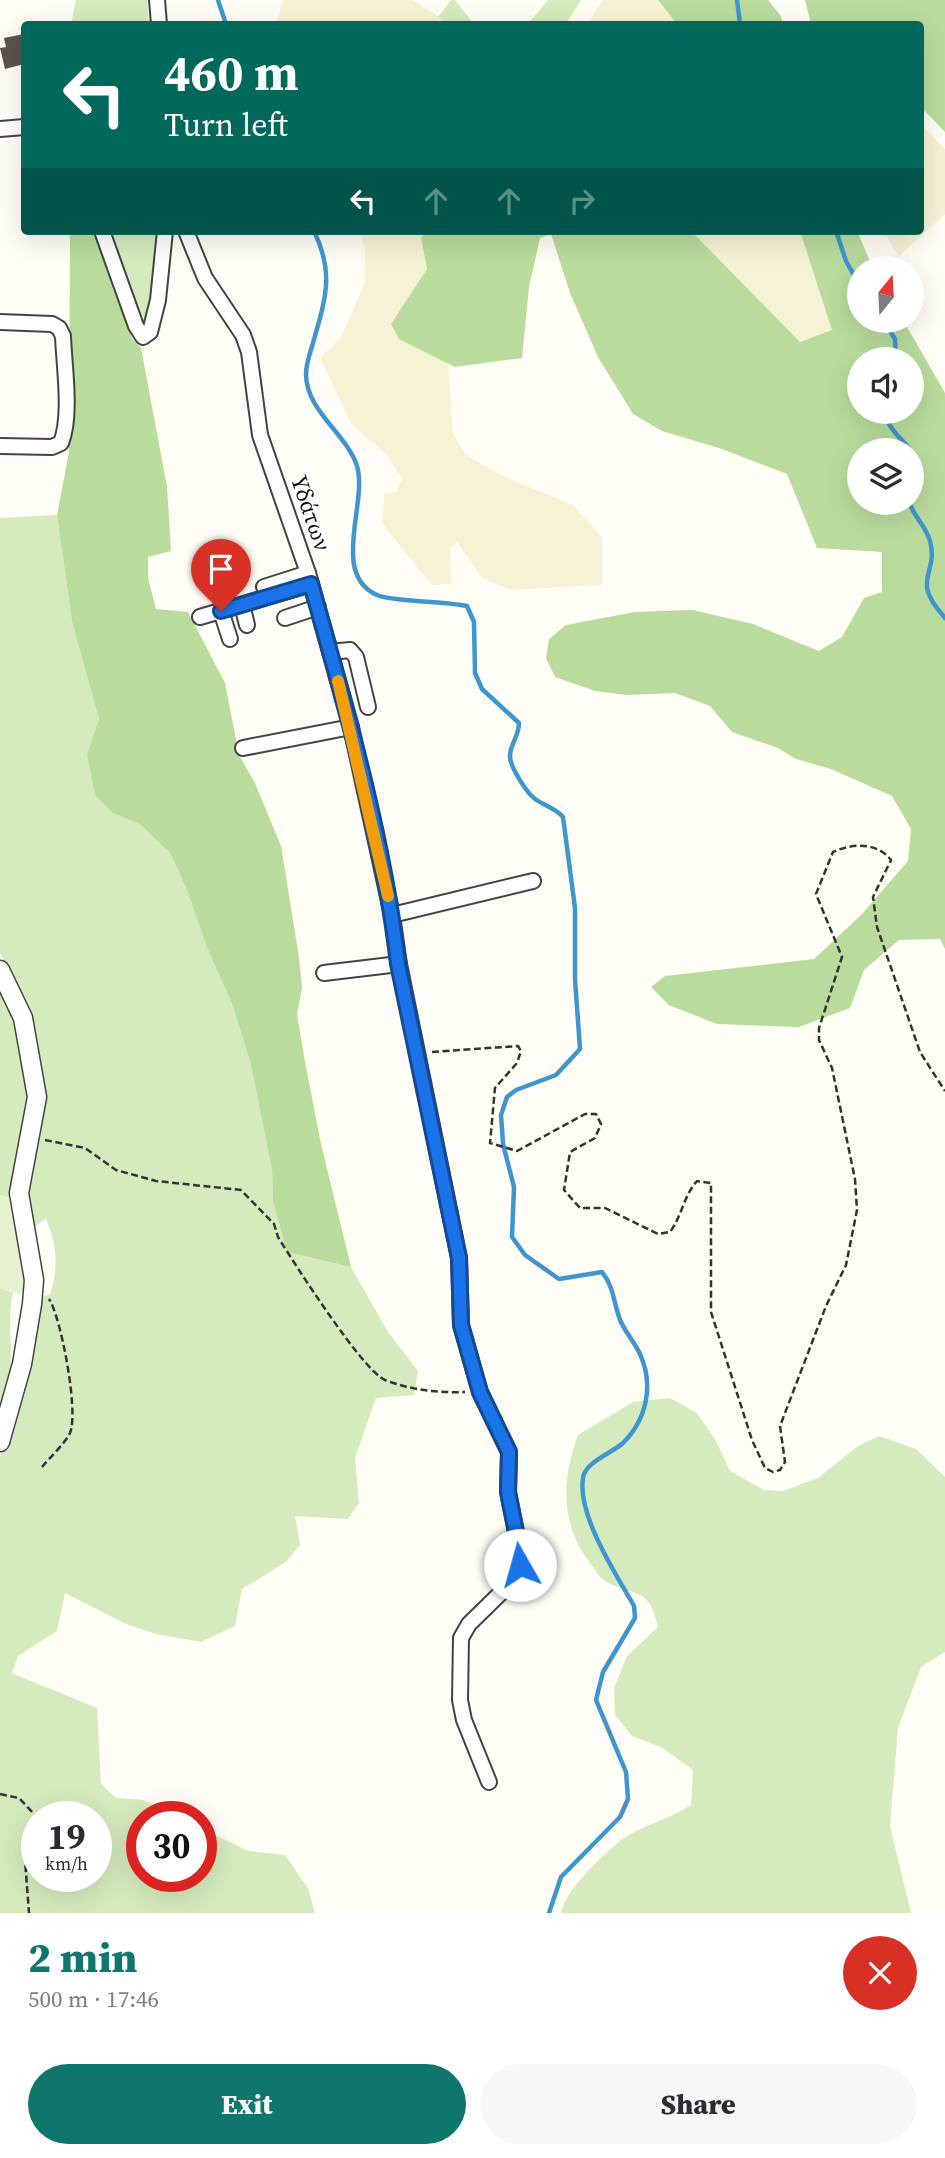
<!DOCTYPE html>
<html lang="en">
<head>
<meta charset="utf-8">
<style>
	:root { --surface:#fff; --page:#f7f7f7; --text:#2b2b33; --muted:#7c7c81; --accent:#0f766e }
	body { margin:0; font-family:"Source Serif 4",serif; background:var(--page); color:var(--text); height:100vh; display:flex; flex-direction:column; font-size:26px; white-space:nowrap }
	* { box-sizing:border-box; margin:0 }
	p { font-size:23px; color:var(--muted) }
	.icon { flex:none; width:38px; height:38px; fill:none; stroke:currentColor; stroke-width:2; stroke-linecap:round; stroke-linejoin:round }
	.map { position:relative; height:1913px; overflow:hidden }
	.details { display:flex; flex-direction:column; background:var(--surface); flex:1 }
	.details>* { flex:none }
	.top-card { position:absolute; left:21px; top:21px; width:903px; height:214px; border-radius:7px; box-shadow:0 7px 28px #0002; background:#00695c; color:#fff; overflow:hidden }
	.needle { width:46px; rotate:18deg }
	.controls { position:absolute; left:847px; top:256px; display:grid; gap:14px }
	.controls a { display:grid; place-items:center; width:77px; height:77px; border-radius:50%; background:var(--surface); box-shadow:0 7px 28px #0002; font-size:35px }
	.speed { position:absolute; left:21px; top:1801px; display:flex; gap:14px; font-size:35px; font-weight:700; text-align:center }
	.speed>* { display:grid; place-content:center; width:91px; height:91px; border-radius:50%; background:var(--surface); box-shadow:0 7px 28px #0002; line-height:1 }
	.speed small { font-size:18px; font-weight:400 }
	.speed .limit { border:10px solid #d22; background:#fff; color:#111 }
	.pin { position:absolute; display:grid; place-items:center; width:60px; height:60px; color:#fff; margin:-72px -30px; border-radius:50% 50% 50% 0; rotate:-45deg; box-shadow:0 0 7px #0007 }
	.pin .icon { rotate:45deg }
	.me { position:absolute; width:77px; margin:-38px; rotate:353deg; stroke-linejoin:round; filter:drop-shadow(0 0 5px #0008) }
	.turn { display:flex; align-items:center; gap:24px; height:147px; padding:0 28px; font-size:32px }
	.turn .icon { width:91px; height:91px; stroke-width:2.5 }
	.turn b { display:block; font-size:49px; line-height:60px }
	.lanes { display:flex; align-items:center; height:66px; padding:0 28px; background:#0003; justify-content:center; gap:35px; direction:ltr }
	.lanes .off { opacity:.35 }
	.round { display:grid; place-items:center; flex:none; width:74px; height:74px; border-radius:37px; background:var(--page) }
	.summary { display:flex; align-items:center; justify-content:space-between; height:119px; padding:0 28px }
	h1 { font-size:42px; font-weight:800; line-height:52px; color:var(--accent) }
	.primary-button { display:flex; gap:14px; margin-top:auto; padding:14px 28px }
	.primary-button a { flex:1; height:80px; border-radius:42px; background:var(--accent); color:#fff; font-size:28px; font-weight:800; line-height:80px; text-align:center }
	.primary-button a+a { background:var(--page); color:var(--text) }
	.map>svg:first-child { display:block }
</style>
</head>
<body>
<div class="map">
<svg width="945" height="1913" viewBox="0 0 945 1913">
	<rect width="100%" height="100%" fill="#fffdf5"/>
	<g fill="#f6f3d4">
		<polygon points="283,0 413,0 450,24 282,24 277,21"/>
		<polygon points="603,0 658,0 677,24 587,24"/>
		<polygon points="921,124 945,149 945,214 899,256 883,231 920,231"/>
		<polygon points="360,231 426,231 421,238 427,269 399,339 448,363 453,434 466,455 505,477 573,505 602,537 602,585 512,590 482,578 457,542 450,547 451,584 431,585 382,523 384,494 396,492 402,479 388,456 352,425 320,358 341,337 364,285 365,249"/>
		<polygon points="691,231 800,231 833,330 800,342"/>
	</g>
	<g fill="#d5ebbd" fill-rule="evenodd">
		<polygon points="76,0 147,0 149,24 71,24"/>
		<polygon points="451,0 455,0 474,24 450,24 438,17"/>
		<polygon points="548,0 581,0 566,24 528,24"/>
		<polygon points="106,231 160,231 150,315 146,319 143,317"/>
		<path d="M57 515 72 622 99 719 87 754 113 813 141 825 170 853 187 890 207 948 233 1006 251 1065 272 1170 273 1202 287 1252 351 1267 388 1332 418 1371 414 1395 376 1398 355 1458 359 1503 348 1519 295 1516 300 1545 286 1562 242 1589 235 1626 201 1642 156 1634 126 1624 65 1593 57 1631 18 1656 12 1673 97 1708 101 1784 116 1798 143 1800 177 1816H142V1876H201V1828L248 1851 285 1855 308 1888 315 1913H0V1456L15 1421 41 1297 50 1294C59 1267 57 1245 46 1219L32 1228C27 1203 25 1178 32 1153 34 1147 38 1140 40 1133 54 1070 25 1008 0 953V518ZM37 1816H96V1876H37Z"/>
		<path d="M0 983C13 1014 25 1048 28 1081 30 1120 18 1161 12 1199L0 1195Z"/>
		<path d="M0 1288 13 1293C7 1319 12 1339 11 1364 10 1381 6 1396 0 1413Z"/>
		<path d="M670 1398 697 1413 716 1441 730 1471 764 1490 783 1491 818 1478 858 1446 879 1436 916 1449 945 1477V1652L921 1667 898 1728 890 1826 911 1913H561C564 1891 612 1844 632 1833 652 1823 672 1817 691 1805L693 1770 661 1747 632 1736 615 1715 614 1688 627 1656 658 1627C649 1585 635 1598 605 1581 598 1577 593 1566 588 1560 560 1523 562 1477 578 1435L633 1402Z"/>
	</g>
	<g fill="#b9dc9c" fill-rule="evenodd">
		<polygon points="658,0 768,0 781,16 783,24 677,24"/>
		<polygon points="805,0 945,0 945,132 921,107 920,24 811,24"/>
		<polygon points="70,231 97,231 132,339 141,348 167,487 171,551 148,557 148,578 156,609 188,612 225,683 239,755 255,783 281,846 299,957 302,988 297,1014 305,1062 321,1144 351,1267 287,1252 273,1202 272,1170 251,1065 233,1006 207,948 187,890 170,853 141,825 113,813 95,795 87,754 99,719 72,622 57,515 69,452"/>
		<path d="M426 231H691L800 342 832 330 800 231H857L873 268H859V320H903L945 393V949L940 939 899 940 864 970 850 1008 799 1027 717 1024 669 1005 651 987 665 976 814 959 862 914 908 861 911 829 892 796 831 769 796 759 778 748 732 732 710 706 675 693 627 695 595 691 555 677 546 658 549 639 566 625 635 612 692 610 753 624 819 651 842 637 864 598 882 592V552L817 548 787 474 722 449 662 431 633 414 598 357 570 293 551 234 540 238 529 287 522 358 455 367 399 339 391 324 427 269 421 238ZM859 359H912V411H859ZM859 450H912V502H859Z"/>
	</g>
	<path fill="#e6f2cf" d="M0 1195 12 1199C16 1222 34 1277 21 1295L0 1288Z"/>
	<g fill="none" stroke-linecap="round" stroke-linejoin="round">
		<g stroke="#3f96cf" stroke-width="4.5">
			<polyline points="218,0 226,24"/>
			<polyline points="737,0 740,24"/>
			<path d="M314 231C335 274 325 300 313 343 310 353 306 364 306 374 306 411 347 434 357 466 368 503 330 574 377 595 393 602 444 601 467 606L474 622 475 673 482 689 519 723C519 736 511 743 510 755 509 766 527 793 535 799 545 806 555 808 563 817L575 908V979L580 1049 556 1075 516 1090 507 1097 501 1115 503 1144 514 1187 512 1237 525 1255 559 1279 602 1272C615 1288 613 1304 621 1322 626 1333 635 1343 640 1354 654 1385 647 1419 623 1443 612 1453 585 1462 583 1478 577 1515 616 1574 634 1606L635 1618 603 1672 596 1700 626 1772 628 1799 620 1817 561 1877 549 1913"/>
			<polyline points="836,231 846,261 859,284"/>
			<polyline points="883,320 895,339 896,359"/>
			<path d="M884 411C893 447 928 443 912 489"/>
			<path d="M909 502C914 517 926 526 930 541 939 576 909 578 945 618"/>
		</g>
	</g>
	<polygon fill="#5a524d" points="24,34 24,64 5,69 0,48 6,47 4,38"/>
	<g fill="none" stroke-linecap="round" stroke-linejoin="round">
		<g stroke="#444" stroke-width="18">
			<g id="minor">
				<polyline points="157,0 159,24"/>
				<polyline points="0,129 24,127"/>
				<polyline points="102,231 136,326 143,337 150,332 158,300 165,231"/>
				<polyline points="186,231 205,278 243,335 249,352 260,435 308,573 351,727 392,915 399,964 459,1258 461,1325 480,1392 509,1452 508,1492 519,1547 520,1565 511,1583 469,1624 461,1638 460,1700 464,1720 489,1782"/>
				<path d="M0 322 52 324 59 328 63 336C64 366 72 415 61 443L52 447 0 446"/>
				<polyline points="264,587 308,573"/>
				<polyline points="242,605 247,625"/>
				<polyline points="221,611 230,639"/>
				<polyline points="200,617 311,584"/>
				<polyline points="285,618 318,607"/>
				<polyline points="330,652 350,650 356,657 368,707"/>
				<polyline points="243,748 351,727"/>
				<polyline points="392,915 533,881"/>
				<polyline points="324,973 399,964"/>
			</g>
		</g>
		<g stroke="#444" stroke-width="21">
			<polyline id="tertiary" points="0,970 23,1018 37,1097 19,1193 34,1280 32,1304 22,1364 0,1442"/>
		</g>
		<g stroke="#333" stroke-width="2.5" stroke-dasharray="7 3.5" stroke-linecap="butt">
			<path d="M432 1052 518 1046 521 1051 517 1063 495 1088 490 1143 517 1151 585 1114H596L601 1124 595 1138 570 1152 564 1190 580 1208H605L658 1234 670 1232C682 1216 684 1195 697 1181L711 1183V1312L752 1440 765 1468 773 1472 780 1470 785 1462 780 1426 826 1306 846 1265 857 1210 855 1179 832 1068 819 1040V1028L842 957 816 894 833 852C853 843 877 842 891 860L873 897 877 927 920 1052 945 1091"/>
			<path d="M45 1140 85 1148 116 1170 156 1181 241 1190 274 1224 278 1237C294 1263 363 1371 385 1380 411 1390 437 1393 465 1392"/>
			<path d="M42 1467C50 1457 64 1445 70 1433 79 1412 61 1317 49 1299"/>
			<polyline points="0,1794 19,1798 35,1815 35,1828 25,1860 29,1913"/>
		</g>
		<use href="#minor" stroke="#fff" stroke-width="14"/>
		<use href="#tertiary" stroke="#fff" stroke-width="18"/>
	</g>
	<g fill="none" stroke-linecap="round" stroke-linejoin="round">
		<g stroke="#114b97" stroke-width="18">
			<path id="route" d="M221 611 311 584C346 708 383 835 398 964L459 1258 461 1325 480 1392 509 1452 508 1492 519 1547 520 1565"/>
		</g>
		<use href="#route" stroke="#1a73e8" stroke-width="12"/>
		<polyline stroke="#f59e0b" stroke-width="12" points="338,681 388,896"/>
	</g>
	<g text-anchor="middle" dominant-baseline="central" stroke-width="7" stroke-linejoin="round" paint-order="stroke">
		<g font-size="23" fill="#111" stroke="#fff">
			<text transform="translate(311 513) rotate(71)">Υδάτων</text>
		</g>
	</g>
</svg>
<div class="controls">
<a><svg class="needle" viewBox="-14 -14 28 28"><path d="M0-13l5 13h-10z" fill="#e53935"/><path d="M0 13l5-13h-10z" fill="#7c7c81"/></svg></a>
<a><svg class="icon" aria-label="sound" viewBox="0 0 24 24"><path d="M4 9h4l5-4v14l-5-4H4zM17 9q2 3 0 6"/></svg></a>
<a><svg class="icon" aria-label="layers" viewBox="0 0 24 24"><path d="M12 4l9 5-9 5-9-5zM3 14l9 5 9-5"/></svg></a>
</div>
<div class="speed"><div>19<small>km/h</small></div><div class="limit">30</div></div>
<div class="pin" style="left:221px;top:611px;background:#d93025"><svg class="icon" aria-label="arrive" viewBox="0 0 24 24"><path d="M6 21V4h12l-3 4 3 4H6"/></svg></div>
<svg class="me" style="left:520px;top:1565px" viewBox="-20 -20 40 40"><circle r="19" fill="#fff"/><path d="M0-13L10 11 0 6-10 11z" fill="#1a73e8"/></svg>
<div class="top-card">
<div class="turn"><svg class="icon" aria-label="left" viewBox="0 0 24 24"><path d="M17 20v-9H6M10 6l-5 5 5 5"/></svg><div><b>460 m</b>Turn left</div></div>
<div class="lanes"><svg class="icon" aria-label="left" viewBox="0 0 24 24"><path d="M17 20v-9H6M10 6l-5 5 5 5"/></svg><svg class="icon off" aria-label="ahead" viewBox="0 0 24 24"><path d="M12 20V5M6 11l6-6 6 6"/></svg><svg class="icon off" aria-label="ahead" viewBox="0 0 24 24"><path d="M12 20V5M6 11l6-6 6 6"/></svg><svg class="icon off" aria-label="right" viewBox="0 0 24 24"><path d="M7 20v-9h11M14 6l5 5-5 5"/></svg></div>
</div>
</div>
<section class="details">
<div class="summary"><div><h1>2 min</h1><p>500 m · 17:46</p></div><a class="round" style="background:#d93025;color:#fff"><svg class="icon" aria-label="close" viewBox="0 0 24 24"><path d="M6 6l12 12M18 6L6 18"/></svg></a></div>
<div class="primary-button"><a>Exit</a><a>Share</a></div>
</section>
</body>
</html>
